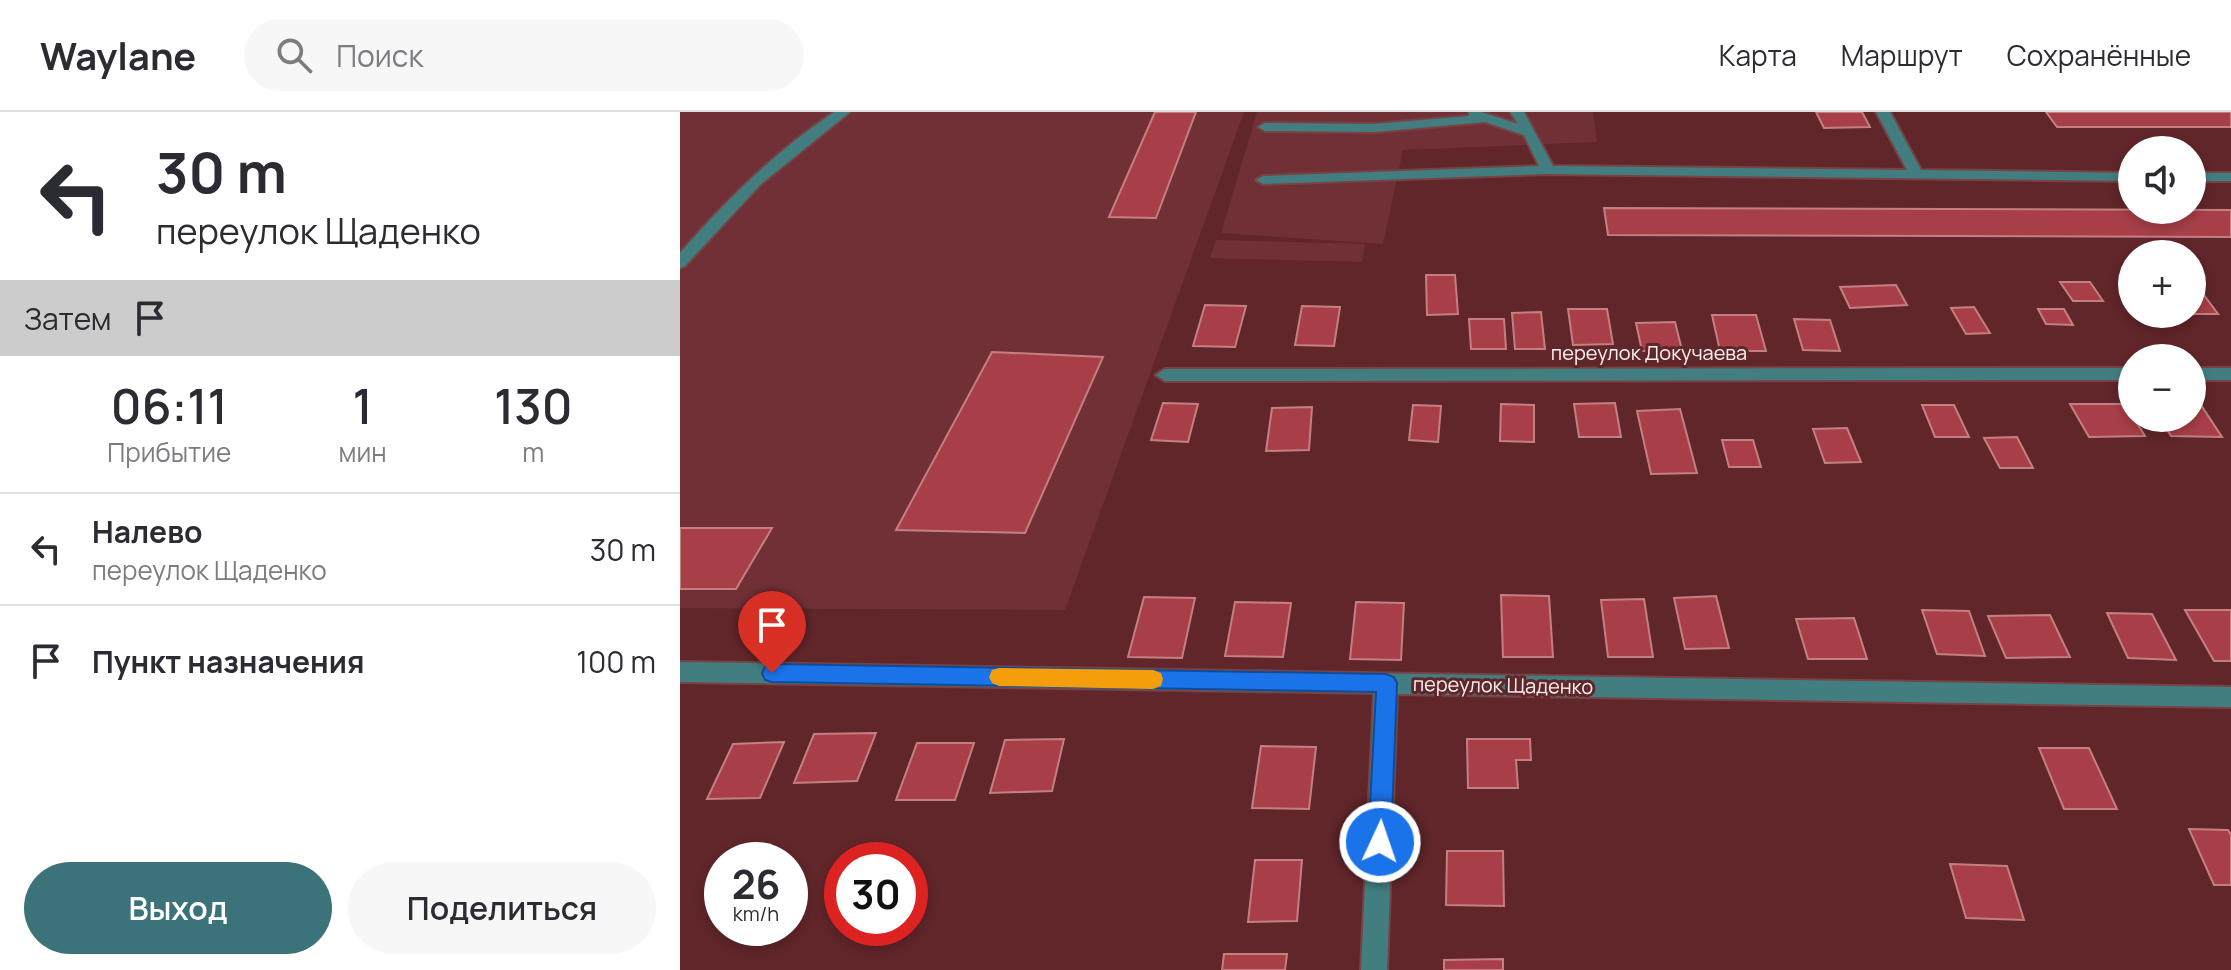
<!DOCTYPE html>
<html lang="ru">
<head>
<meta charset="utf-8">
<style>
	:root { --surface:#fff; --page:#f7f7f7; --text:#2b2b33; --muted:#7c7c81; --line:#e1e1e2; --accent:#3c737a }
	body { margin:0; font-family:Manrope,sans-serif; background:var(--page); color:var(--text); height:100vh; display:flex; flex-direction:column; font-size:30px; white-space:nowrap }
	* { box-sizing:border-box; margin:0 }
	p { font-size:26px; color:var(--muted) }
	.icon { flex:none; width:44px; height:44px; fill:none; stroke:currentColor; stroke-width:2; stroke-linecap:round; stroke-linejoin:round }
	.map { position:relative; flex:1; overflow:hidden }
	.drawer { display:flex; flex-direction:column; background:var(--surface); width:680px }
	.drawer>* { flex:none }
	.top-card { background:#fff; color:var(--text); overflow:hidden }
	.controls { position:absolute; left:1438px; top:24px; display:grid; gap:16px }
	.controls a { display:grid; place-items:center; width:88px; height:88px; border-radius:50%; background:var(--surface); box-shadow:0 4px 12px #0003; font-size:40px }
	.speed { position:absolute; left:24px; top:730px; display:flex; gap:16px; font-size:40px; font-weight:700; text-align:center }
	.speed>* { display:grid; place-content:center; width:104px; height:104px; border-radius:50%; background:var(--surface); box-shadow:0 4px 12px #0003; line-height:1 }
	.speed small { font-size:20px; font-weight:400 }
	.speed .limit { border:12px solid #d22; background:#fff; color:#111 }
	.pin { position:absolute; display:grid; place-items:center; width:68px; height:68px; color:#fff; margin:-82px -34px; border-radius:50% 50% 50% 0; rotate:-45deg; box-shadow:0 0 8px #0007 }
	.pin .icon { rotate:45deg }
	.me { position:absolute; width:88px; margin:-44px; rotate:3deg; stroke-linejoin:round; filter:drop-shadow(0 0 6px #0008) }
	.turn { display:flex; align-items:center; gap:28px; height:168px; padding:0 24px; font-size:36px }
	.turn .icon { width:104px; height:104px; stroke-width:2.5 }
	.turn b { display:block; font-size:56px; line-height:68px }
	.then { display:flex; align-items:center; height:76px; padding:0 24px; background:#0003; gap:16px; font-size:30px }
	.eta { display:flex; justify-content:space-evenly; align-items:center; height:136px; text-align:center }
	.eta b { font-size:48px; font-weight:600; line-height:56px }
	.cta { display:flex; gap:16px; margin-top:auto; padding:16px 24px }
	.cta a { flex:1; height:92px; border-radius:48px; background:var(--accent); color:#fff; font-size:32px; font-weight:600; line-height:92px; text-align:center }
	.cta a+a { background:var(--page); color:var(--text) }
	ul { padding:0; list-style:none }
	li { display:flex; align-items:center; gap:24px; height:112px; padding:0 24px; border-top:2px solid var(--line) }
	li div { flex:1 }
	li b { display:block; font-size:30px }
	li em { font-style:normal }
	header { display:flex; align-items:center; gap:48px; box-sizing:border-box; height:112px; padding:0 40px; background:var(--surface); border-bottom:2px solid var(--line) }
	header strong { font-size:38px }
	nav { display:flex; gap:44px; margin-inline-start:auto; font-size:28px }
	.search { width:560px; height:72px; background:var(--page); display:flex; align-items:center; gap:20px; box-sizing:border-box; padding:0 28px; border-radius:44px; color:var(--muted); font-size:30px }
	main { display:flex; flex:1; min-height:0 }
	.map>svg:first-child { display:block }
</style>
</head>
<body>
<header>
<strong>Waylane</strong>
<div class="search"><svg class="icon" aria-label="search" viewBox="0 0 24 24"><circle cx="10" cy="10" r="6"/><path d="M15 15l6 6"/></svg>Поиск</div>
<nav><a>Карта</a><a>Маршрут</a><a>Сохранённые</a></nav>
</header>
<main>
<section class="drawer">
<div class="top-card">
<div class="turn"><svg class="icon" aria-label="left" viewBox="0 0 24 24"><path d="M17 20v-9H6M10 6l-5 5 5 5"/></svg><div><b>30 m</b>переулок Щаденко</div></div>
<div class="then">Затем<svg class="icon" aria-label="arrive" viewBox="0 0 24 24"><path d="M6 21V4h12l-3 4 3 4H6"/></svg></div>
</div>
<div class="eta">
<div><b>06:11</b><p>Прибытие</p></div>
<div><b>1</b><p>мин</p></div>
<div><b>130</b><p>m</p></div>
</div>
<ul>
<li><svg class="icon" aria-label="left" viewBox="0 0 24 24"><path d="M17 20v-9H6M10 6l-5 5 5 5"/></svg><div><b>Налево</b><p>переулок Щаденко</p></div><em>30 m</em></li>
<li><svg class="icon" aria-label="arrive" viewBox="0 0 24 24"><path d="M6 21V4h12l-3 4 3 4H6"/></svg><div><b>Пункт назначения</b></div><em>100 m</em></li>
</ul>
<div class="cta"><a>Выход</a><a>Поделиться</a></div>
</section>
<div class="map">
<svg width="1551" height="858" viewBox="0 0 1551 858">
	<rect width="100%" height="100%" fill="#61262a"/>
	<g fill="#713035">
		<polygon points="0,0 564,0 385,498 0,496"/>
		<polygon points="577,0 913,0 917,30 723,38 703,132 541,121"/>
		<polygon points="536,128 685,132 682,150 530,146"/>
	</g>
	<g fill="#a83f48" stroke="#c47f80" stroke-width="2">
		<polygon points="475,0 516,0 476,106 429,105"/>
		<polygon points="1136,0 1182,0 1190,15 1144,16"/>
		<polygon points="1366,0 1551,0 1551,15 1377,15"/>
		<polygon points="924,96 1551,98 1551,125 928,123"/>
		<polygon points="746,163 775,163 778,202 747,203"/>
		<polygon points="1380,170 1410,170 1423,189 1393,189"/>
		<polygon points="1216,173 1227,193 1170,196 1160,175"/>
		<polygon points="1512,175 1518,175 1538,202 1512,202"/>
		<polygon points="525,193 566,194 555,235 513,234"/>
		<polygon points="622,194 660,195 654,234 615,233"/>
		<polygon points="1294,195 1310,221 1286,222 1271,196"/>
		<polygon points="888,197 927,197 933,232 893,233"/>
		<polygon points="1358,197 1384,197 1393,213 1366,212"/>
		<polygon points="861,200 865,237 835,237 832,201"/>
		<polygon points="1032,203 1076,203 1086,239 1040,239"/>
		<polygon points="789,207 824,207 826,237 791,237"/>
		<polygon points="1114,207 1150,208 1160,239 1123,238"/>
		<polygon points="995,210 1002,238 962,239 956,211"/>
		<polygon points="312,240 423,245 345,421 216,418"/>
		<polygon points="483,291 518,292 508,330 471,328"/>
		<polygon points="935,291 941,325 899,325 894,292"/>
		<polygon points="821,292 854,293 854,330 820,329"/>
		<polygon points="1390,292 1445,292 1465,324 1409,325"/>
		<polygon points="733,293 761,294 758,330 729,328"/>
		<polygon points="1242,293 1274,293 1289,325 1255,325"/>
		<polygon points="1512,293 1521,293 1542,325 1491,324 1480,306 1512,306"/>
		<polygon points="632,295 629,338 586,339 592,296"/>
		<polygon points="1000,297 1017,361 971,362 957,299"/>
		<polygon points="1167,316 1181,350 1145,351 1133,317"/>
		<polygon points="1337,325 1353,356 1320,356 1304,326"/>
		<polygon points="1042,328 1073,328 1081,355 1049,355"/>
		<polygon points="0,416 92,416 56,477 0,477"/>
		<polygon points="821,483 869,484 873,545 823,545"/>
		<polygon points="1036,484 1049,536 1005,537 994,486"/>
		<polygon points="464,485 515,486 502,546 448,545"/>
		<polygon points="964,487 973,545 928,545 921,488"/>
		<polygon points="555,490 611,491 603,545 545,544"/>
		<polygon points="676,490 724,491 721,548 670,547"/>
		<polygon points="1242,498 1289,499 1305,544 1257,542"/>
		<polygon points="1505,498 1551,498 1551,549 1534,549"/>
		<polygon points="1427,501 1472,502 1496,548 1448,546"/>
		<polygon points="1370,503 1390,545 1326,546 1308,504"/>
		<polygon points="1174,506 1187,547 1128,547 1116,507"/>
		<polygon points="196,621 177,669 114,671 134,622"/>
		<polygon points="384,627 372,679 310,681 325,628"/>
		<polygon points="787,627 850,627 851,648 836,648 838,676 788,676"/>
		<polygon points="104,630 80,686 27,687 53,632"/>
		<polygon points="237,631 294,631 275,688 216,688"/>
		<polygon points="581,634 636,635 629,697 572,696"/>
		<polygon points="1359,636 1409,636 1437,697 1384,697"/>
		<polygon points="1509,717 1548,718 1551,723 1551,773 1534,773"/>
		<polygon points="767,739 823,739 824,794 766,793"/>
		<polygon points="575,748 622,748 617,809 568,810"/>
		<polygon points="1270,752 1327,754 1344,808 1286,806"/>
		<polygon points="544,842 607,842 605,858 542,858"/>
		<polygon points="823,847 823,858 764,858 764,848"/>
	</g>
	<g fill="none" stroke-linecap="round" stroke-linejoin="round">
		<g stroke="#764346" stroke-width="4">
			<g id="minor">
				<path d="M154 0H170L81 72 5 154 0 156V141C46 88 96 39 154 0Z"/>
				<polygon points="789,0 801,0 838,12 830,0 844,0 873,54 1227,58 1196,0 1210,0 1241,58 1452,61 1452,69 867,62 583,72 576,68 583,64 859,54 844,23 805,10 694,20 585,19 578,15 585,11 694,12 789,4"/>
				<rect x="1512" y="61" width="39" height="8"/>
				<polygon points="1452,256 1452,268 485,269 476,263 485,257"/>
				<rect x="1512" y="256" width="39" height="12"/>
				<polygon points="0,550 1551,575 1551,595 717,582 707,858 681,858 694,581 0,570"/>
			</g>
		</g>
		<use href="#minor" fill="#427e80" fill-rule="evenodd"/>
	</g>
	<polygon fill="#1a73e8" stroke="#114b97" stroke-width="2" points="92,552 706,562 714,565 717,571 711,730 708,738 700,742 692,738 688,730 696,580 92,570 85,568 82,561 85,555"/>
	<polygon fill="#f59e0b" points="319,556 473,558 481,561 483,567 481,574 473,577 319,574 312,571 309,565 312,558"/>
	<g text-anchor="middle" dominant-baseline="central" stroke-width="6" stroke-linejoin="round" paint-order="stroke">
		<g font-size="20" fill="#faf2f2" stroke="#61262a">
			<text x="969" y="240">переулок Докучаева</text>
			<text transform="translate(823 573) rotate(1)">переулок Щаденко</text>
		</g>
	</g>
</svg>
<div class="controls">
<a><svg class="icon" aria-label="sound" viewBox="0 0 24 24"><path d="M4 9h4l5-4v14l-5-4H4zM17 9q2 3 0 6"/></svg></a>
<a>+</a>
<a>−</a>
</div>
<div class="speed"><div>26<small>km/h</small></div><div class="limit">30</div></div>
<div class="pin" style="left:92px;top:561px;background:#d93025"><svg class="icon" aria-label="arrive" viewBox="0 0 24 24"><path d="M6 21V4h12l-3 4 3 4H6"/></svg></div>
<svg class="me" style="left:700px;top:730px" viewBox="-20 -20 40 40"><circle r="17" fill="#1a73e8" stroke="#fff" stroke-width="3"/><path d="M0-11L8 9 0 5-8 9z" fill="#fff"/></svg>
</div>
</main>
</body>
</html>
